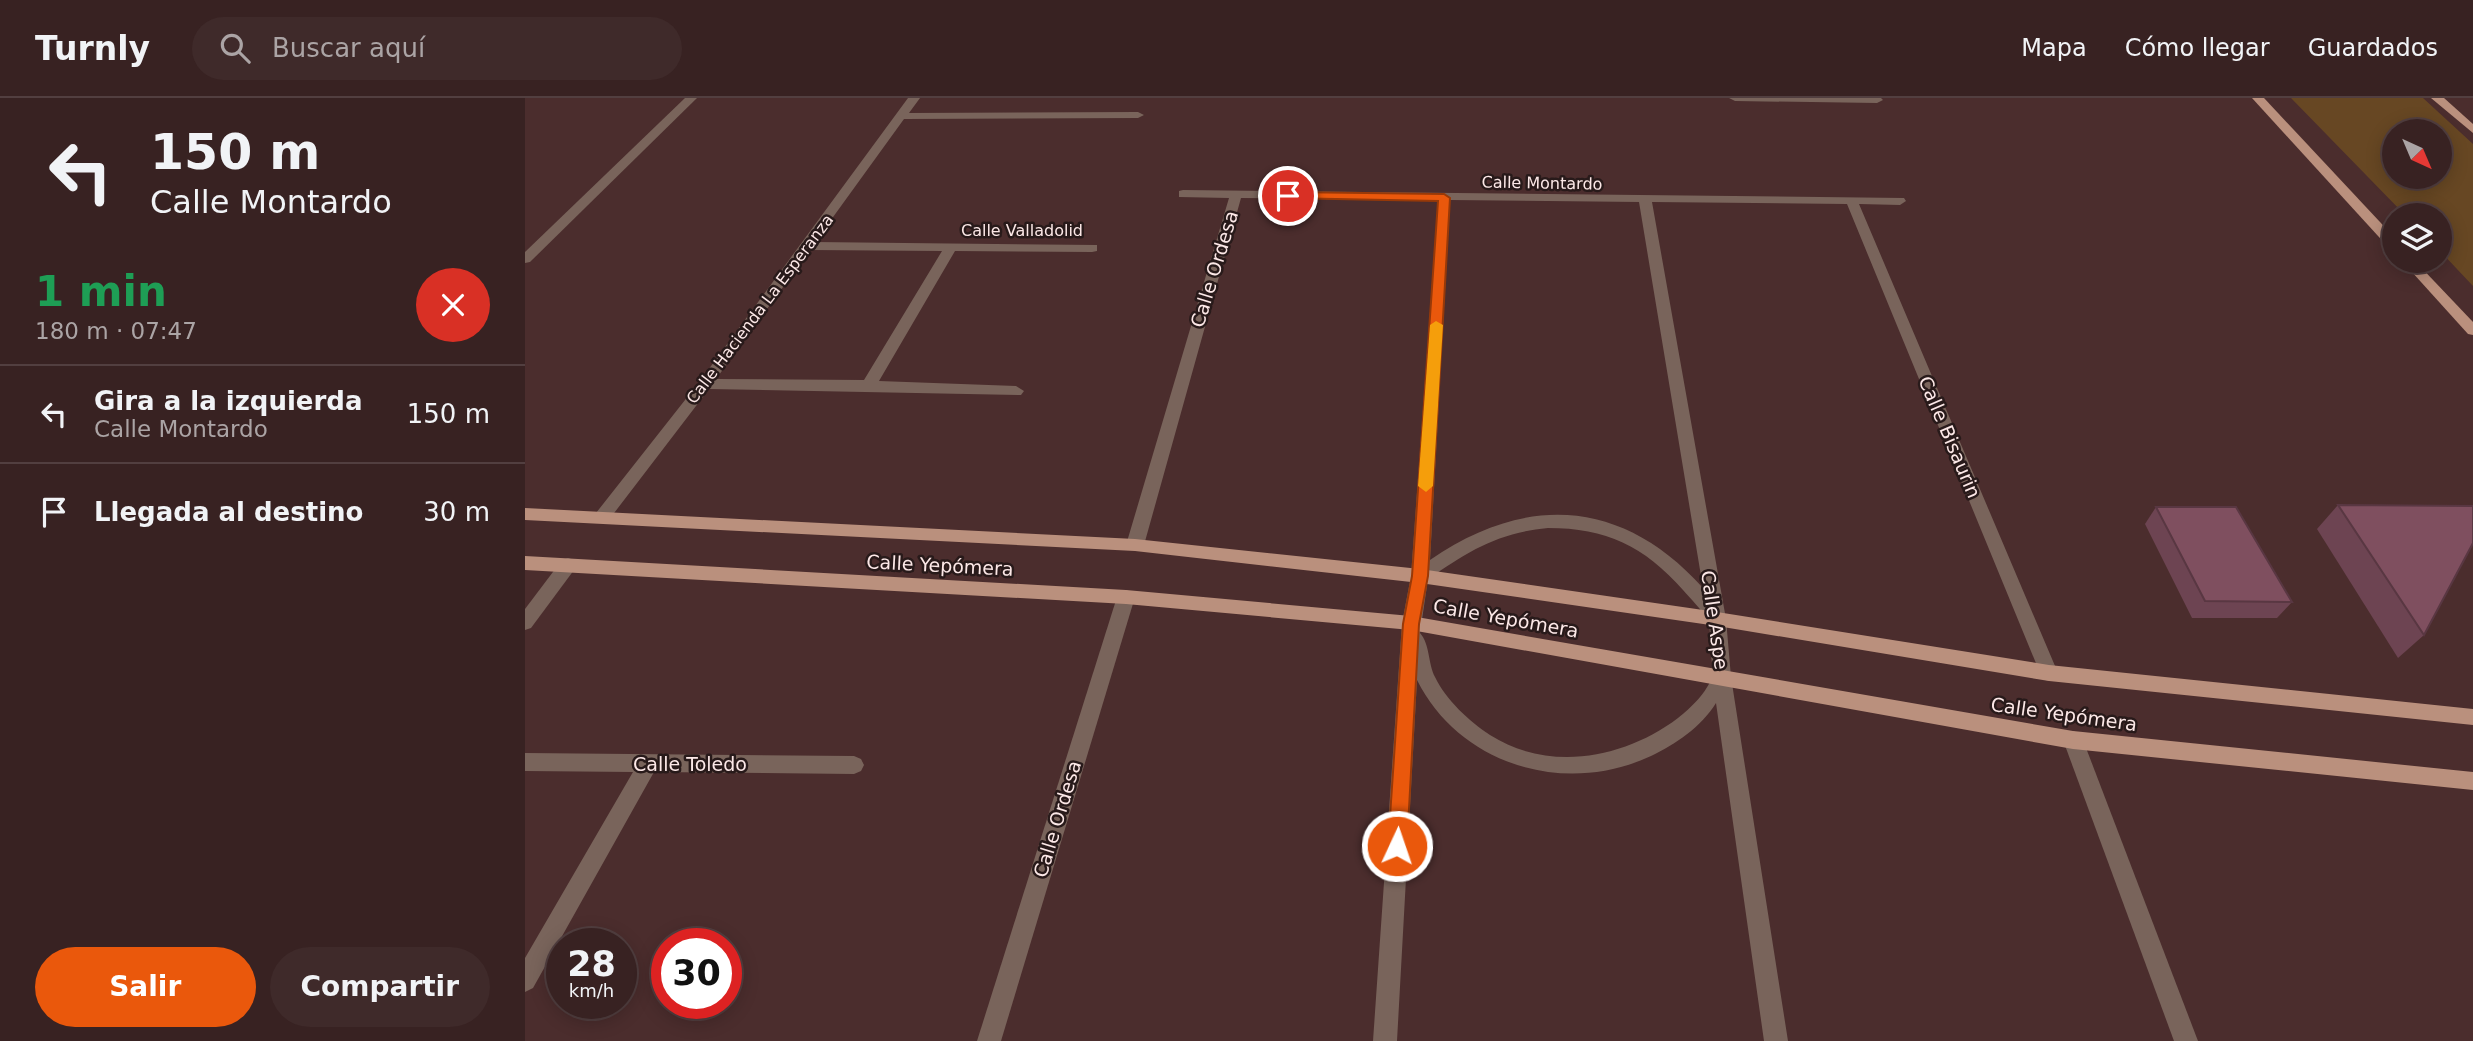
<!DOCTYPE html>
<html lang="es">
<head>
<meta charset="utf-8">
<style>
	:root { --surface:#382222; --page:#3f2a2a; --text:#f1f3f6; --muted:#aba4a5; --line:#523f40; --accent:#ea580c }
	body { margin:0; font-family:"DejaVu Sans",sans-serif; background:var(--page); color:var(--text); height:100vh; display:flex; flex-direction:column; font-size:26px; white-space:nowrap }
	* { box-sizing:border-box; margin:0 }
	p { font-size:23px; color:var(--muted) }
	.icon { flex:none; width:38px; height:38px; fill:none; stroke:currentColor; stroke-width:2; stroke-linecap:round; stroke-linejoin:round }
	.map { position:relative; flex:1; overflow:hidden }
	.panel { display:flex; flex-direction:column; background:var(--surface); width:525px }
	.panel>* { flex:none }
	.hud { background:#382222; color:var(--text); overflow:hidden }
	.needle { width:46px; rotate:136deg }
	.controls { position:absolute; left:1857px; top:21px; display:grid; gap:14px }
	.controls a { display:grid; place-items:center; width:70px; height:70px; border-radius:50%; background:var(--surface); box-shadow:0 4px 18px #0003,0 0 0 2px var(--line); font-size:35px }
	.speed { position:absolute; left:21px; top:830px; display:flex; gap:14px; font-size:35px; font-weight:700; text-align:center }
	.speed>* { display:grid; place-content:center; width:91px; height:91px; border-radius:50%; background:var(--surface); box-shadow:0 4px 18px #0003,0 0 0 2px var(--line); line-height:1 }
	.speed small { font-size:18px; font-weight:400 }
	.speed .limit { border:10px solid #d22; background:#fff; color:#111 }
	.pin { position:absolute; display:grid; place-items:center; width:60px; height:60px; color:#fff; margin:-30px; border:4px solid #fff; border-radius:50%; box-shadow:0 2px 7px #0007 }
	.me { position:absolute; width:77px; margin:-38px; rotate:3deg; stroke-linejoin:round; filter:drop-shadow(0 0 5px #0008) }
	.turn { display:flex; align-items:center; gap:24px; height:147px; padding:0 35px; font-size:32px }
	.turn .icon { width:91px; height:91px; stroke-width:2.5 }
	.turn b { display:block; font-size:49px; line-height:60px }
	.round { display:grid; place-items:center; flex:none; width:74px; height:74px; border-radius:37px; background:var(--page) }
	.summary { display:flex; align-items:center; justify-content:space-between; height:119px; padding:0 35px }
	h1 { font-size:42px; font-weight:700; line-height:52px; color:#1e9e55 }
	.button { display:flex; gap:14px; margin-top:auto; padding:14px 35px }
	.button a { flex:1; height:80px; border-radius:42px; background:var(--accent); color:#fff; font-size:28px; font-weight:700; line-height:80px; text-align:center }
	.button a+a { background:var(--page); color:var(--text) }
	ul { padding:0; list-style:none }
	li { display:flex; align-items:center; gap:21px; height:98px; padding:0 35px; border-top:2px solid var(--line) }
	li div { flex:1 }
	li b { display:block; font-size:26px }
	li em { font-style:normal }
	header { display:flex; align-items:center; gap:42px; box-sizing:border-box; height:98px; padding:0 35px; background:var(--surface); border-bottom:2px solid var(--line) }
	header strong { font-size:33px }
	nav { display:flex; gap:38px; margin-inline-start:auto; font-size:24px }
	.search { width:490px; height:63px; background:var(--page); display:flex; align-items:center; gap:18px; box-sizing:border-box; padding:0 24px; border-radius:38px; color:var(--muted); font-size:26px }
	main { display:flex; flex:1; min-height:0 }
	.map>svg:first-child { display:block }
</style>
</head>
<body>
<header>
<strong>Turnly</strong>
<div class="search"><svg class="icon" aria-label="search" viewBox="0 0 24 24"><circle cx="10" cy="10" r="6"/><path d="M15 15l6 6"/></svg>Buscar aquí</div>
<nav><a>Mapa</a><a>Cómo llegar</a><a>Guardados</a></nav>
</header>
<main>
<section class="panel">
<div class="hud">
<div class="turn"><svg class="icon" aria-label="left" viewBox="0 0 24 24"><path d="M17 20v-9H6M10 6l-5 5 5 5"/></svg><div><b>150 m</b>Calle Montardo</div></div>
</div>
<div class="summary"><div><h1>1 min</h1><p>180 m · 07:47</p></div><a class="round" style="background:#d93025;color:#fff"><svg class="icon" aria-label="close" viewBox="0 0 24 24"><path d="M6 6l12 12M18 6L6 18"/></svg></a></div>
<ul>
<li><svg class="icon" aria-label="left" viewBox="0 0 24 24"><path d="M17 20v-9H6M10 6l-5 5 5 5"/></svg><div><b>Gira a la izquierda</b><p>Calle Montardo</p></div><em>150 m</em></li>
<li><svg class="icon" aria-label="arrive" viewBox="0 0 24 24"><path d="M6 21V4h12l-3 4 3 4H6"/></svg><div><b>Llegada al destino</b></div><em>30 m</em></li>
</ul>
<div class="button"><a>Salir</a><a>Compartir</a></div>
</section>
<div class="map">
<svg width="1948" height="943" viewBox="0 0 1948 943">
	<rect width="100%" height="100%" fill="#4b2d2d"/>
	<path fill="#674723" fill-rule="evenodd" d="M1766 0H1898L1948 46V188L1915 153 1914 117H1880ZM1869 33H1914V79H1869Z"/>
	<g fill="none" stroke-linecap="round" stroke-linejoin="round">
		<g fill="#79645b" fill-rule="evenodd">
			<polygon points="160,0 172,0 5,164 0,165 0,154"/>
			<path d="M383 0H395L384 15 613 14 619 17 613 20 379 21 290 144 572 147V153L567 154 430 153 354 283 491 288 499 293 496 297 184 291 83 423H71L69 419 71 415 175 283ZM285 152 417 153 339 282 191 281Z"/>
			<polygon points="1204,0 1356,0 1358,2 1352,5 1210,3"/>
			<path d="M658 92 1379 100 1381 103 1375 107 1334 106 1533 575 1531 581 1524 583 1517 581 1515 575 1322 106 1127 104 1201 521 1206 579 1263 943H1239L1191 605C1176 629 1151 646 1126 658 1041 698 935 668 892 582L872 943H848L877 525 886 478 913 102 716 100 619 447 610 453 601 447 704 100 654 99V93ZM925 102 1114 104 1178 490C1098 401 1002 395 905 462ZM1023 430C1081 430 1119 448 1158 492 1166 501 1176 511 1182 521 1186 529 1185 543 1185 552 1186 560 1189 572 1187 579 1182 594 1166 610 1153 620 1100 660 1025 675 965 637 944 623 921 602 910 579 903 566 905 546 895 535L903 481C944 453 972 435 1023 430Z"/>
			<polygon points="43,460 49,462 52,467 49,472 6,530 0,532 0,511 37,462"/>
			<polygon points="601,492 607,494 610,499 476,943 452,943 592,499 595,494"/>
			<polygon points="1548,633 1555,636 1558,642 1673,943 1649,943 1538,642 1541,636"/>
			<polygon points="0,655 329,658 336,661 339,667 336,673 329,676 129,674 8,890 0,894 0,860 108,674 0,673"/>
		</g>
		<g fill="#ba907d" fill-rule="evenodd">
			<polygon points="1727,0 1739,0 1869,139 1869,151 1864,150"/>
			<polygon points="1906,0 1919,0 1948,26 1948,35"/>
			<polygon points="1877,163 1890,163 1948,224 1948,237 1943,236"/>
			<polygon points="0,410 610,441 895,471 1192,514 1524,567 1948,611 1948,627 1524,583 1192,528 895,485 610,453 0,422"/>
			<polygon points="0,458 601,492 886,518 1548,633 1948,674 1948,692 1548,651 886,532 601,506 0,472"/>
		</g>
	</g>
	<g fill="#6d4452">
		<polygon points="1813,407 1899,537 1873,560 1792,431"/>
		<polygon points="1631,409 1767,504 1752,520 1667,520 1620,426"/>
	</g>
	<g fill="#7f4f5f" stroke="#593742" stroke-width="2">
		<polygon points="1813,407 1948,408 1948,445 1899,537"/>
		<polygon points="1631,409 1711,409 1767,504 1680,503"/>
	</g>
	<polygon fill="#ea580c" stroke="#983908" stroke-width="2" points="763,94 919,96 925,100 903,478 894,526 882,748 879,755 872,757 866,755 863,748 878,526 887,478 913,103 759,100 759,95"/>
	<polygon fill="#f59e0b" points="911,223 918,227 908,388 901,394 893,388 905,227"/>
	<g text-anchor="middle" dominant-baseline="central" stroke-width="5" stroke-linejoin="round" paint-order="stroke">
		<g font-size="16" fill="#fce8e7" stroke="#281a1a">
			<text transform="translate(1017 85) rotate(1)">Calle Montardo</text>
			<text x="497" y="132">Calle Valladolid</text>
			<text transform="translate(235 211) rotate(-53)">Calle Hacienda La Esperanza</text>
		</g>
		<g font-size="19" fill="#fce8e7" stroke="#281a1a">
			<text transform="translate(689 171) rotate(-73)">Calle Ordesa</text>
			<text transform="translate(1425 339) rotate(67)">Calle Bisaurin</text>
			<text transform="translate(415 467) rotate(3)">Calle Yepómera</text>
			<text transform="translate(981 520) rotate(10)">Calle Yepómera</text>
			<text transform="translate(1190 522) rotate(82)">Calle Aspe</text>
			<text transform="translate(1539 616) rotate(8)">Calle Yepómera</text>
			<text x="165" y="666">Calle Toledo</text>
			<text transform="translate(532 721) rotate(-73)">Calle Ordesa</text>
		</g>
	</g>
</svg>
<div class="controls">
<a><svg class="needle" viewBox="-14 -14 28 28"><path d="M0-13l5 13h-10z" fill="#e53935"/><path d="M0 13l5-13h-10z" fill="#aba4a5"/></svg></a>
<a><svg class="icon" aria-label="layers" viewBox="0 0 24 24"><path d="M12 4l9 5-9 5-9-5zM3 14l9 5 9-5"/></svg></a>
</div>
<div class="speed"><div>28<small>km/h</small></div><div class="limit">30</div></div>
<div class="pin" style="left:763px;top:98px;background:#d93025"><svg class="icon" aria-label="arrive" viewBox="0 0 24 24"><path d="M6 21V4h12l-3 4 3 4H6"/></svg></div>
<svg class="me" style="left:872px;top:748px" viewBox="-20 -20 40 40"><circle r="17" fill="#ea580c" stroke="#fff" stroke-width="3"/><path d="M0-11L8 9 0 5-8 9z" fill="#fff"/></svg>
</div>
</main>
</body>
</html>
